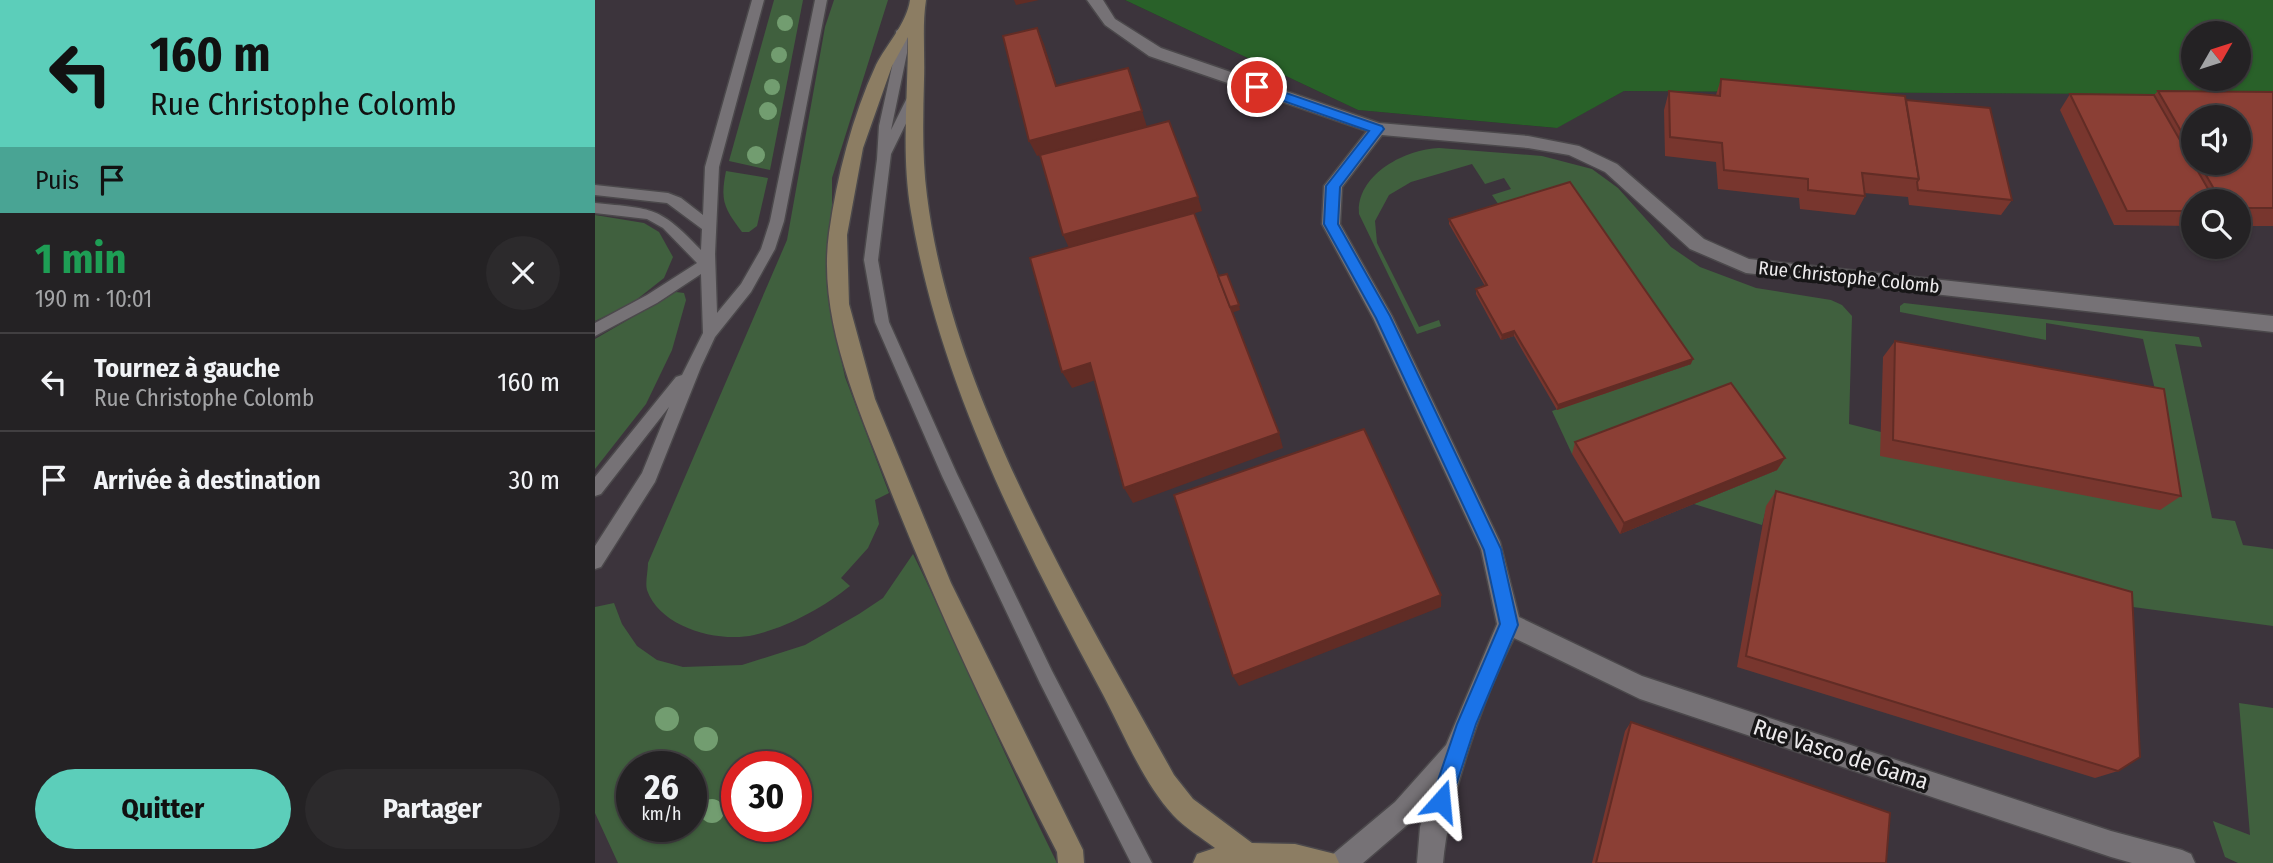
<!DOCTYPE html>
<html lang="fr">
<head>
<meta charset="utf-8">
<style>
	:root { --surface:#242224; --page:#2c2a2c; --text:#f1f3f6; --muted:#a3a4a6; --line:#413f41; --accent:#5cceba }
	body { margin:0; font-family:"Fira Sans Condensed",sans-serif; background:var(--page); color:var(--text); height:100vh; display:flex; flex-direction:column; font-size:26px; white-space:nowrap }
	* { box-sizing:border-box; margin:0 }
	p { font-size:23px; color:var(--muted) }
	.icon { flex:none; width:38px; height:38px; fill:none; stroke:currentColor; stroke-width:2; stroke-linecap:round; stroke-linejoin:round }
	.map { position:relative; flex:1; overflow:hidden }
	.drawer { display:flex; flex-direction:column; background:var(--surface); width:595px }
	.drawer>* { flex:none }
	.hud { background:#5cceba; color:#111; overflow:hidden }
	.needle { width:46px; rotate:51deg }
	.buttons { position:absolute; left:1586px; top:21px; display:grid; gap:14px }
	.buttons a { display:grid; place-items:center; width:70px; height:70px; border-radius:50%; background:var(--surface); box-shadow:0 2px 5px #0004,0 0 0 2px var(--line); font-size:35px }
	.speed { position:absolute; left:21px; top:751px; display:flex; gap:14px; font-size:35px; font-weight:700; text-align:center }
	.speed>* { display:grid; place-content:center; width:91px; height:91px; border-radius:50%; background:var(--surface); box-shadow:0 2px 5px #0004,0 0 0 2px var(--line); line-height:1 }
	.speed small { font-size:18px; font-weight:400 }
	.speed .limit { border:10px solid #d22; background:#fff; color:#111 }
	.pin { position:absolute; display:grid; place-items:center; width:60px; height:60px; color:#fff; margin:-30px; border:4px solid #fff; border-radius:50%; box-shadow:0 2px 7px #0007 }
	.me { position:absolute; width:77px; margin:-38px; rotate:18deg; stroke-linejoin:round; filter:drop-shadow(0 0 5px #0008) }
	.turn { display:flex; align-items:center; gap:24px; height:147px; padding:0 35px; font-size:32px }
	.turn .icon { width:91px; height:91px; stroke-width:2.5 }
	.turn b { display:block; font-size:49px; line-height:60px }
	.then { display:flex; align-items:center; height:66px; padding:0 35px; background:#0003; gap:14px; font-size:26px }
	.round { display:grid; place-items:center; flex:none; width:74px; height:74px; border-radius:37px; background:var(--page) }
	.overview { display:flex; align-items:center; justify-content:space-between; height:119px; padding:0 35px }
	h1 { font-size:42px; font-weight:700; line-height:52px; color:#1e9e55 }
	.primary-button { display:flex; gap:14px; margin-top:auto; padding:14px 35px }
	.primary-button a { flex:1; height:80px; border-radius:42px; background:var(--accent); color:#111; font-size:28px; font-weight:700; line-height:80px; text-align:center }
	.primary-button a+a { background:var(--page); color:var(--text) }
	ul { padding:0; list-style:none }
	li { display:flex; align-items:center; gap:21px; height:98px; padding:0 35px; border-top:2px solid var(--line) }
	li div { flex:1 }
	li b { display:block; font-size:26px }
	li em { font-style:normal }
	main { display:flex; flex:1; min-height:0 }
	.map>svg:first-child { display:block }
</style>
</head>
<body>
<main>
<section class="drawer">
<div class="hud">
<div class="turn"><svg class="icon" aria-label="left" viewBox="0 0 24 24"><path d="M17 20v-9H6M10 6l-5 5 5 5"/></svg><div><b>160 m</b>Rue Christophe Colomb</div></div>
<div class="then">Puis<svg class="icon" aria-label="arrive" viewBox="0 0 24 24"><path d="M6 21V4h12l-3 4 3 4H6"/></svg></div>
</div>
<div class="overview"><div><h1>1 min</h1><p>190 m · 10:01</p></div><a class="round"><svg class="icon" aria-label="close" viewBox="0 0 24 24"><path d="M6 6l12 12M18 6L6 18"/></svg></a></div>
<ul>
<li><svg class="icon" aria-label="left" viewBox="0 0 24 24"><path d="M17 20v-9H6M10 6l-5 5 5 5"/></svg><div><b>Tournez à gauche</b><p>Rue Christophe Colomb</p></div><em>160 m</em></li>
<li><svg class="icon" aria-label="arrive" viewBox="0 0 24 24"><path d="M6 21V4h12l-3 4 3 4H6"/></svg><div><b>Arrivée à destination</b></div><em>30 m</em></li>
</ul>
<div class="primary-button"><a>Quitter</a><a>Partager</a></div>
</section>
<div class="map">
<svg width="1678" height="863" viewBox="0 0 1678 863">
	<rect width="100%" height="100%" fill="#302d30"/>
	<path fill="#3c343c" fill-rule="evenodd" d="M0 0H530L763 110 961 128 1029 91 1678 95V863H0ZM1598 117H1643V163H1598ZM1598 201H1643V247H1598ZM37 766H96V826H37ZM142 766H201V826H142Z"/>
	<g fill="#40603e" fill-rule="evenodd">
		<polygon points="179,0 208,0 175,170 134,161"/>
		<path d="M239 0H293L237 178V317L250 377 294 493 280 500 284 524 273 548 246 578 255 586C229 607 193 627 159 635 124 643 65 628 52 590 50 583 53 571 53 563L192 240 230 27Z"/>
		<path d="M844 148 947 156 997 169 1023 188 1076 247 1105 267 1161 288 1236 300 1247 305 1257 316 1254 424 1286 432 1562 398 1548 339 1451 323V340L1305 312V306L1309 303 1604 337 1607 347 1580 344 1617 518 1640 521 1648 545 1678 549V626L1516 604 1172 506 1167 525 1099 504 1182 470 1129 396 977 454 957 411 1096 364 906 208 897 195 916 189 909 178 890 184 877 164 816 182 794 195 780 221 782 243 824 327 844 320 846 326 822 334 764 214C761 175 810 149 844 148Z"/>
		<path d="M131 171 173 178 162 226 154 232H147C129 208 125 201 131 171Z"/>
		<polygon points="0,215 49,223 64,232 78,257 69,278 36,304 0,321"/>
		<polygon points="81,292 89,293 91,300 77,350 51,404 0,469 0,339"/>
		<path d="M318 554C368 656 411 761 462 863H23L0 813V607L19 603 27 624 42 646 62 660 88 667 147 665 210 645 264 614 288 598ZM37 766H96V826H37ZM142 766H201V826H142Z"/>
		<polygon points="1644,703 1678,708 1678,863 1643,863 1630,857 1618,821 1655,835"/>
	</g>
	<path fill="#296129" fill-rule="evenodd" d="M530 0H1678V95L1029 91 962 128 763 110ZM1598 33H1643V79H1598Z"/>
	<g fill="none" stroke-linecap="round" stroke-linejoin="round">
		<g stroke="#4b484b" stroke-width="3">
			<g id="service">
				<path d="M157 0H169L124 167 120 254 122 313 146 284 166 249 175 221 220 0H232L189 221 180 249 156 292 120 337 106 367 60 482 6 567 0 569V546L47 473 74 407 6 494 0 496V477L81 377 87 375 108 333 106 274 62 303 0 336V323L52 295 102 263 68 228 52 219 0 213V203C59 209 64 206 106 250L107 229 72 203 0 195V185L73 193 86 198 108 215 110 167Z"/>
				<polygon points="307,27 313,31 312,53 296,130 316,90 324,90 326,93 296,154 283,260 294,322 362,474 457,671 557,863 536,863 445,683 347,476 280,322 269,260 282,159 284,126 300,53 301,31"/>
			</g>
		</g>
		<g stroke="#4b484b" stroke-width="3">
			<path id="minor" d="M492 0H508L520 19 566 48 784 123 933 136 984 146 1022 164 1109 239 1154 259 1678 316V332L1151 273 1095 249 1010 172 974 155 933 148 787 135 747 187 745 224 797 316 905 542 924 617 1047 676 1516 831 1587 850 1596 854 1600 863H1537L1516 857 1045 699 919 638C888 698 854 796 848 863H822L825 827 832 804 818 820 768 863H734L738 854 800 802 851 745 902 624 886 549 778 318 727 224 729 186 772 131 554 56 510 25Z"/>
		</g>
		<g stroke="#4b484b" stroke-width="3">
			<path id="secondary" d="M315 0H331C327 26 330 53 329 80 328 119 327 158 332 196 357 396 483 601 579 775L598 799 657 843 700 844 740 854 744 863H598L602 854 620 848C607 838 590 828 578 815 546 780 527 729 504 687 424 537 344 381 316 212 306 154 313 95 313 37L297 66 268 148 252 235 254 304 280 399 356 583 488 850 489 863H463L462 852C401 735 345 615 296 492 265 412 222 321 234 233 242 176 257 117 281 65 291 45 312 23 315 0Z"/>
		</g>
		<use href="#service" fill="#767276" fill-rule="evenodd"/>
		<use href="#minor" fill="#767276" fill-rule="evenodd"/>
		<use href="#secondary" fill="#8c7d63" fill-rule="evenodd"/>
	</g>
	<g fill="#729d70">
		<circle cx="190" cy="23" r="8"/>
		<circle cx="184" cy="55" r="8"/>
		<circle cx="177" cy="87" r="8"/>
		<circle cx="173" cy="111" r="9"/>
		<circle cx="161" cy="155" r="9"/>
		<circle cx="72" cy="719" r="12"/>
		<circle cx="111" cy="739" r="12"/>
		<circle cx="117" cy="811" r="12"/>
	</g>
	<g fill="#78362e" fill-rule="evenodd">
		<polygon points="1126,79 1311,100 1417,200 1406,215 1314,205 1313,197 1269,193 1270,196 1260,215 1205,209 1204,198 1123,189 1121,162 1070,156 1069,110 1074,91 1121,95"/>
		<path d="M1563 91 1678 92V226H1643V201H1598V226L1519 225 1465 110 1475 94 1559 95ZM1598 117 1643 163H1598Z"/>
		<polygon points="854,219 1096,364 962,410 919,336 906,340 881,294 881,289 890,286 854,224"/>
		<polygon points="1300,341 1586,496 1565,510 1285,456 1288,357"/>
		<polygon points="980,442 1190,458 1182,470 1025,534 977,454"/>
		<polygon points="1181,491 1523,771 1500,778 1142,667 1171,506"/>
		<polygon points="1036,722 1291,863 997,863 1030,731"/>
	</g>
	<g fill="#612c25">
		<polygon points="419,0 444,0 421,5"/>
		<polygon points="442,28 449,44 467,102 461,86"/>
		<polygon points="547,111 552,127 442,156 434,141"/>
		<polygon points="603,197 607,211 475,250 468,235"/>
		<polygon points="644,305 645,310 636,313 635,308"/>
		<polygon points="919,331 919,336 906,340 907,335"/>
		<polygon points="1098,359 1096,364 962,410 963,405"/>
		<polygon points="495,363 504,379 477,388 467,372"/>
		<polygon points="684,433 688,448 538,503 529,488"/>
		<polygon points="1190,458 1182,470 1025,534 1029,523"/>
		<polygon points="846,595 846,607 644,686 638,676"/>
	</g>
	<g fill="#8b3f35" stroke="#612c25" stroke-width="2">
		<polygon points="442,28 461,86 533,68 547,111 434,141 408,36"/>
		<polygon points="1126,79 1310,96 1324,179 1267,173 1270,196 1213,190 1213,179 1129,170 1127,143 1075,137 1074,91 1125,96"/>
		<polygon points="1563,91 1678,92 1678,208 1643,208 1643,201 1626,201 1604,163 1643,163 1643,117 1598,117 1598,152"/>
		<polygon points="1475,94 1559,95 1620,201 1598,201 1598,211 1532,211"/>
		<polygon points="1311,100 1395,108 1417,200 1323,190 1322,182 1324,179"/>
		<polygon points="574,121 603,197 468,235 445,155"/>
		<polygon points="975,182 1098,359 963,405 919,331 907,335 881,289 892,285 854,219"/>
		<polygon points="599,213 684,433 529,488 495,363 467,372 435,258"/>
		<polygon points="632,274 644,305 635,307 623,276"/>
		<polygon points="1300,341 1569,389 1586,496 1298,440"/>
		<polygon points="1136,383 1190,458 1029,523 980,442"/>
		<polygon points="769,429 846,595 638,676 579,495"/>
		<polygon points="1181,491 1537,592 1545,757 1523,771 1151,656"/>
		<polygon points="1036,722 1295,813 1291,863 1001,863"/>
	</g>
	<polygon fill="#1a73e8" stroke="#114b97" stroke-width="2" points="662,83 787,126 789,129 745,187 743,224 795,316 906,549 923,625 881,724 856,801 853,808 846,811 839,808 836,801 862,724 905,624 889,550 781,318 729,224 731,186 774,131 657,90 657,84"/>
	<g text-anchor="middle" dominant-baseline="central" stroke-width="7" stroke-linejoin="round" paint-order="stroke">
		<g font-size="19" fill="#eceaec" stroke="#171617">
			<text transform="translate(1254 277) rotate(6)">Rue Christophe Colomb</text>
		</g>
		<g font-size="23" fill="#eceaec" stroke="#171617">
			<text transform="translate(1246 754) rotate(18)">Rue Vasco de Gama</text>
		</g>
	</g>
</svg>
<div class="buttons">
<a><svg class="needle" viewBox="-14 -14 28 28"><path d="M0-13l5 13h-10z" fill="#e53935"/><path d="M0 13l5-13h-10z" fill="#a3a4a6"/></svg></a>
<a><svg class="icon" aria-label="sound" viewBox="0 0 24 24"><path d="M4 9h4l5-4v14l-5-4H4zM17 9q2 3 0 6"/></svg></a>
<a><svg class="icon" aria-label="search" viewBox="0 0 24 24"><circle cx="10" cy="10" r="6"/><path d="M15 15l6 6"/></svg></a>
</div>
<div class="speed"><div>26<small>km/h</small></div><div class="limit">30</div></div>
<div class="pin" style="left:662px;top:87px;background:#d93025"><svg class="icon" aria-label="arrive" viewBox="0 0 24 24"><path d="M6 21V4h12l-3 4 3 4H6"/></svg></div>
<svg class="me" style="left:846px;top:801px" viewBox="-20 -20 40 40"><path d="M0-17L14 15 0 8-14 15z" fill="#1a73e8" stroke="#fff" stroke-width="4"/></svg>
</div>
</main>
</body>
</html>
